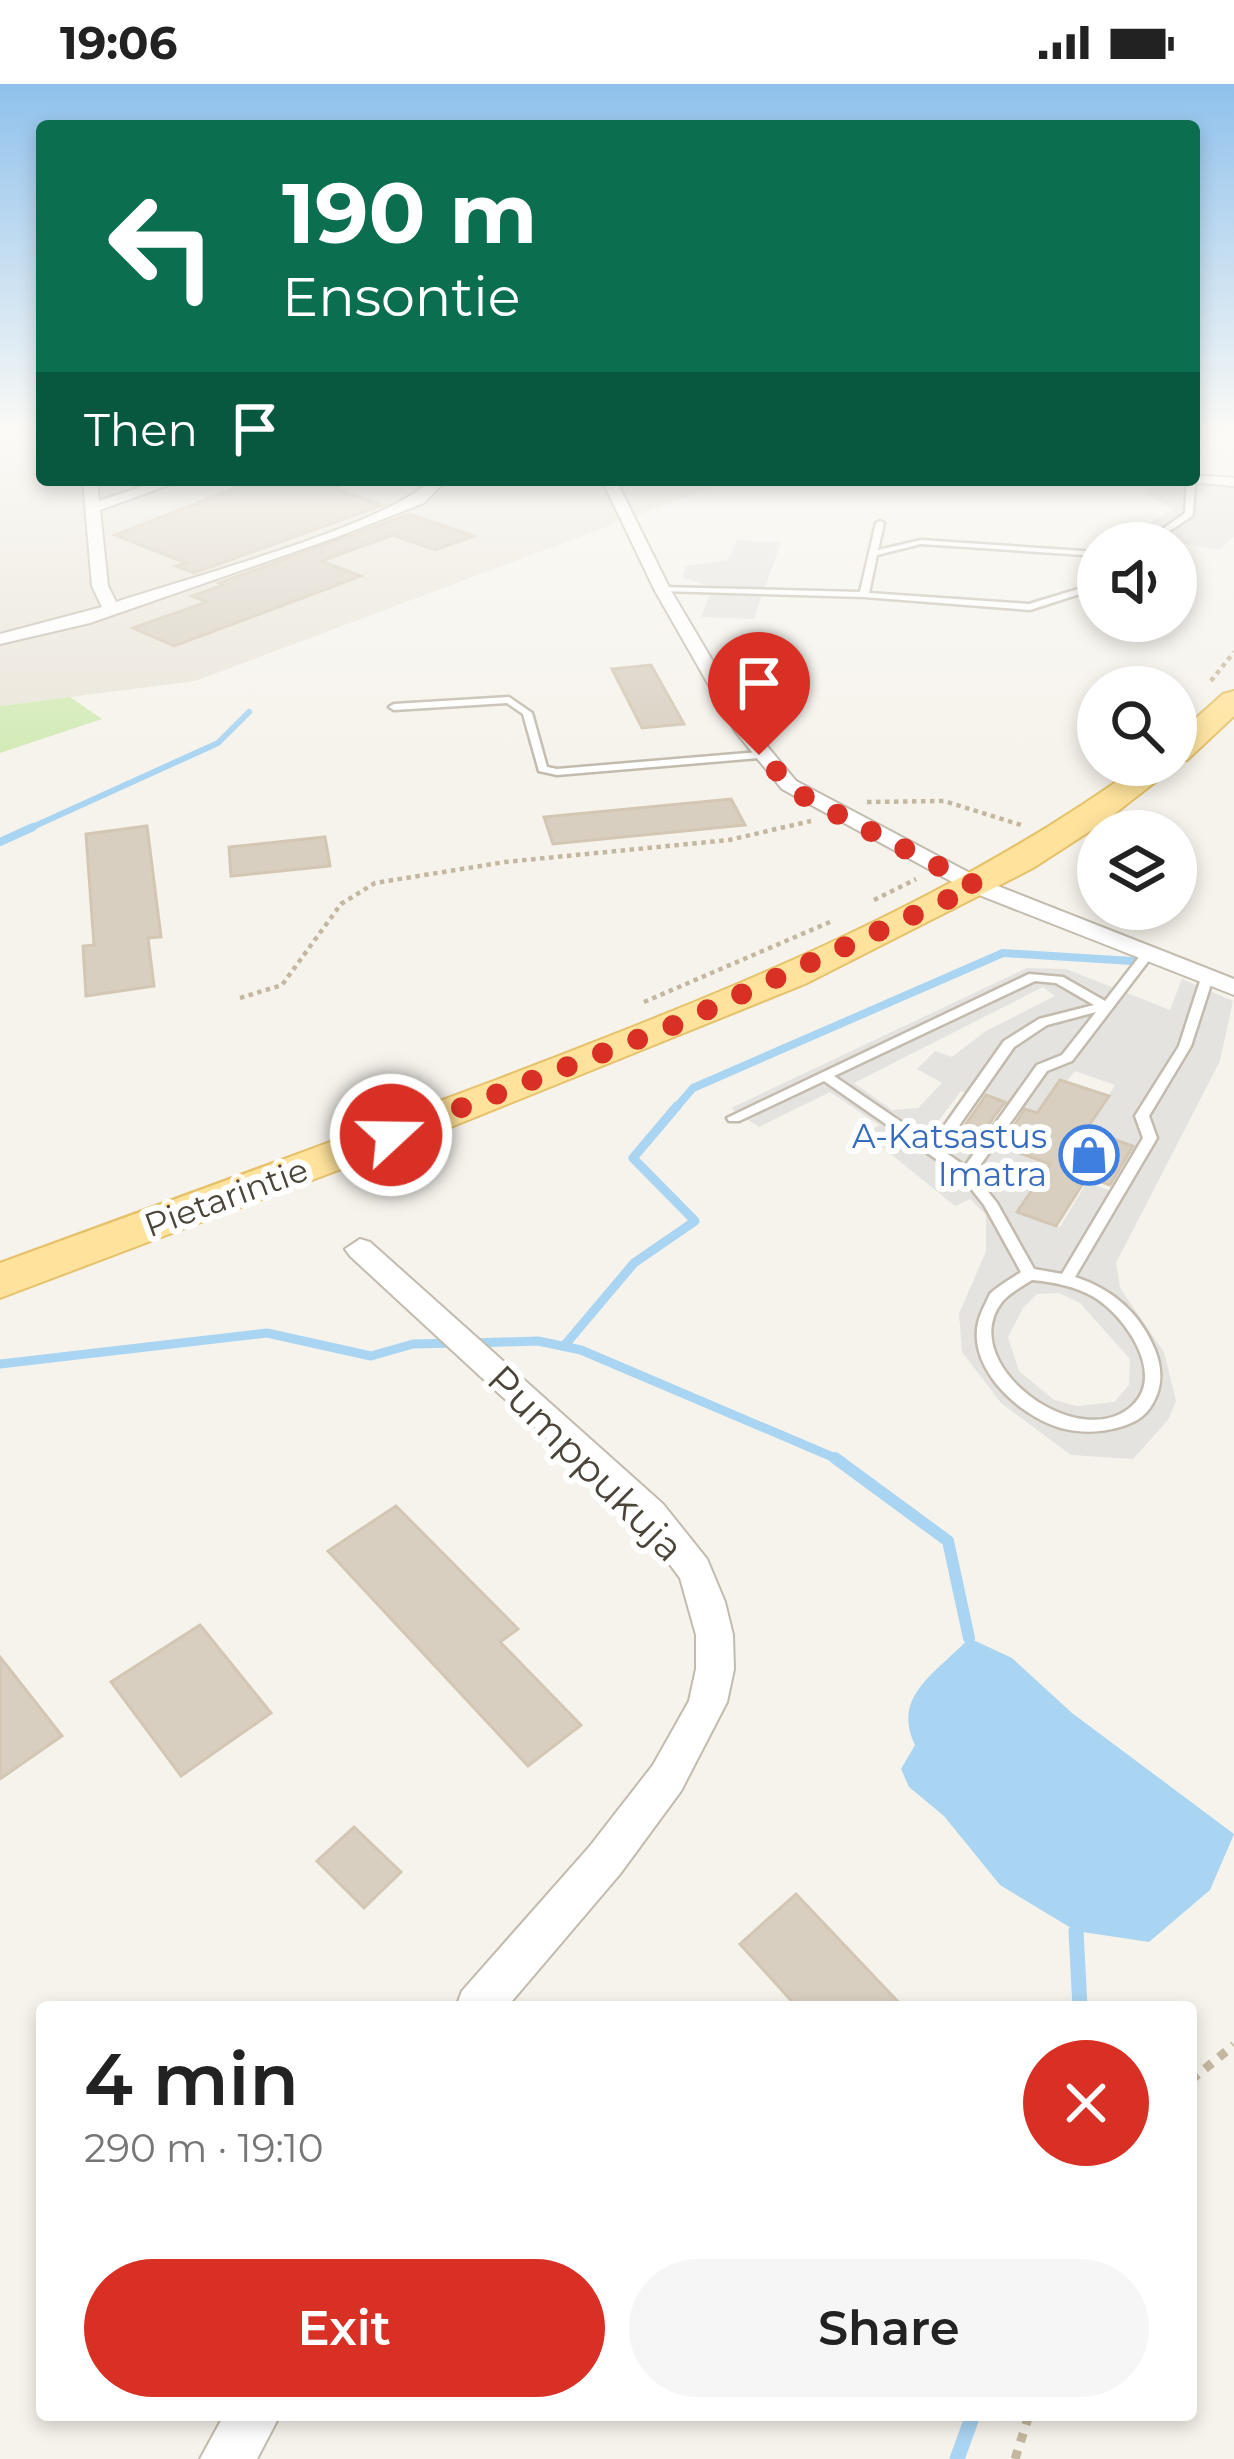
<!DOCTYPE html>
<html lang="en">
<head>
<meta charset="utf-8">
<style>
	:root { --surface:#fff; --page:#f6f6f6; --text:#222; --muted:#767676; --accent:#d93025 }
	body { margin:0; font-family:Montserrat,sans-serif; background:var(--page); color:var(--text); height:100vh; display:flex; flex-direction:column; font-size:45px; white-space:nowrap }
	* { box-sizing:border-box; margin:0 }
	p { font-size:39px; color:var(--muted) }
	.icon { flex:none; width:66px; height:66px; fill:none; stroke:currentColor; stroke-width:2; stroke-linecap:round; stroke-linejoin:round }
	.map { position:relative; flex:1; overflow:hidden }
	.panel { position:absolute; left:36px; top:1917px; width:1161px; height:420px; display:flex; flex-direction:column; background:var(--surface); border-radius:12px; box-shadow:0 6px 18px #0003 }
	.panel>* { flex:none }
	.guide { position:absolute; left:36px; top:36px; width:1164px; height:366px; border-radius:12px; box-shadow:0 6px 18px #0003; background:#0b6e4f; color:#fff; overflow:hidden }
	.fabs { position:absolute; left:1077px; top:438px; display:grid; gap:24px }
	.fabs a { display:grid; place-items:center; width:120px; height:120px; border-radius:50%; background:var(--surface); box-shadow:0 6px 18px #0003; font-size:60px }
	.pin { position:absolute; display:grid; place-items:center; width:102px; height:102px; color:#fff; margin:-123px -51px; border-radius:50% 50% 50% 0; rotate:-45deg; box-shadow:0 0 12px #0007 }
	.pin .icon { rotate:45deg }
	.me { position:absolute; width:132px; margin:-66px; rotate:69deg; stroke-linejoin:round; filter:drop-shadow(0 0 9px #0008) }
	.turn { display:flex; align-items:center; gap:42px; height:252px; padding:0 48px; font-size:54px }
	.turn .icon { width:156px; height:156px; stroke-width:2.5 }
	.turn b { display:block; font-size:84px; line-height:102px }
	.then { display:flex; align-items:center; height:114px; padding:0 48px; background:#0003; gap:24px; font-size:45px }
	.round { display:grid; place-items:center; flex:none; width:126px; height:126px; border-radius:63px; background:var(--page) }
	.head { display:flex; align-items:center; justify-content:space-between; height:204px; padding:0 48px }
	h1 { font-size:72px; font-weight:600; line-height:90px }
	.cta { display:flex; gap:24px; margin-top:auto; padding:24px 48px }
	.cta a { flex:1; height:138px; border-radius:72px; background:var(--accent); color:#fff; font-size:48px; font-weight:600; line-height:138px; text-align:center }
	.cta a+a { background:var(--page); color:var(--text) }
	.status { display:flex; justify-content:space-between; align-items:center; height:84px; padding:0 60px; background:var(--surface); direction:ltr }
	.status svg { height:33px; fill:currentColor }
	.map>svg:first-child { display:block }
</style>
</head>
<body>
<div class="status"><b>19:06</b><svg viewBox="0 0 49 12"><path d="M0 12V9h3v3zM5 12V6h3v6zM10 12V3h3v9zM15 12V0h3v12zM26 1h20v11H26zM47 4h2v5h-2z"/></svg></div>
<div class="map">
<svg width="1234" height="2375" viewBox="0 0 1234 2375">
	<rect width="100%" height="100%" fill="#f6f3ec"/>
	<polygon fill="#eae5da" points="0,347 42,347 42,396 731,396 195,597 0,622"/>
	<polygon fill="#d2eab5" points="70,613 102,635 0,669 0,622"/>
	<g fill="#e5e3e0" fill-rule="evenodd">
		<polygon points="1150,397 1234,403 1234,453 1219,466 1140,452 1148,447 1139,445 1174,425 1144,409"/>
		<polygon points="737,456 781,458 754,535 701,533 713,503 683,494 685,482 728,476"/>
		<path d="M1027 884 1066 885 1170 926 1182 895 1233 917 1220 977 1116 1179 1120 1204 1164 1268 1176 1317 1168 1336 1133 1375 1071 1371 1001 1319 962 1268 959 1230 986 1167V1131L970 1115 955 1122 866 1050 879 1041 830 1008 759 1043 731 1024ZM1043 903 1055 912 986 947 952 973 935 967 917 985 942 999 918 1024 892 1026 854 999ZM1075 987 1115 1001 1085 1051 1134 1068 1111 1107 1087 1098 1060 1143 1027 1131 1061 1078 1026 1066 1022 1071 936 1040 961 1007 1037 1033ZM1059 1209 1080 1219 1130 1275 1129 1301 1114 1318 1077 1322 1054 1316 1019 1287 1008 1253 1023 1224 1037 1210Z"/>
	</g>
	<path fill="#a9d4f2" d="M969 1554 1012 1574 1072 1629 1234 1750 1210 1806 1149 1858 1076 1847 1000 1801 944 1732 909 1703 901 1685 915 1661C891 1611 937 1589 969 1554Z"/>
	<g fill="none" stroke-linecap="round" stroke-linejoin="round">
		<polyline stroke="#a9d4f2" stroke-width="6" points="26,746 218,659 249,628"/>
		<g stroke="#a9d4f2" stroke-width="8">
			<polyline points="0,758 33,743"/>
			<polyline points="675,1025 693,1004 1003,869 1132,877"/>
		</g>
		<g stroke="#a9d4f2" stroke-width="9">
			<polyline points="473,1259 538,1257 581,1266 842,1377"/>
			<polyline points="564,1262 634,1179 695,1137 633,1074 677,1022"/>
			<polyline points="0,1280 267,1249 371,1272 413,1260 456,1259"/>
		</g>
		<polyline stroke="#a9d4f2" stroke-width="12" points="835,1374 948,1457 969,1554"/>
		<g stroke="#a9d4f2" stroke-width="15">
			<polyline points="1076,1847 1080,1923"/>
			<polyline points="957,2375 973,2331"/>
		</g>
	</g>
	<g fill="#d8cfc1" stroke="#d3c7b4" stroke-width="3">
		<polygon points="256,396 340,396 338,406 383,421 194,489 176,482 186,479 115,451"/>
		<polygon points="409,430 474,452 435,466 393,451 321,477 361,492 174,562 133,544 207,518 192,512 223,501 219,499"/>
		<polygon points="651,581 684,640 642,644 612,585"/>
		<polygon points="731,715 745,741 553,760 544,733"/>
		<polygon points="147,742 161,853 148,854 154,902 86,912 83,862 94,861 86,750"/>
		<polygon points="325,753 330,782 231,792 229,763"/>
		<polygon points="1060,996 1109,1012 1086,1046 1133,1062 1110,1101 1087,1093 1056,1142 1017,1128 1050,1080 1000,1062 1025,1025 1037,1029"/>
		<polygon points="986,1011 1005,1018 979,1054 961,1047"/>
		<polygon points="396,1422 518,1545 500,1558 581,1641 528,1682 328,1467"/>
		<polygon points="200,1541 271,1629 181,1692 111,1598"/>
		<polygon points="0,1573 62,1652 0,1695"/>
		<polygon points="354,1743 401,1788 364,1824 317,1777"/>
		<polygon points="796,1810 903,1923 797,1923 740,1860"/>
	</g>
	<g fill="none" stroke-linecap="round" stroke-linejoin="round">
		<g stroke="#c2bbae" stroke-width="5">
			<g id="service">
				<polygon points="1194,395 1195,396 1193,430 1192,432 1152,459 1143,459 1185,429 1187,396"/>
				<polygon points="880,437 884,439 878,466 921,456 1098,468 1098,472 921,460 877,471 869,509 1029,520 1098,499 1098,504 1030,526 864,513 662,507 658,505 662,503 860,508 876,439"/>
				<polygon points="509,613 532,629 547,683 557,685 759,668 764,671 759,674 557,691 539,687 523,630 507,619 394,626 389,623 394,620"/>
				<path d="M1147 867 1153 871 1072 977 1047 987 974 1090 997 1119 1034 1185 1062 1190 1143 1054 1135 1032 1179 962 1201 894 1203 891H1211L1213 894 1191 962 1149 1032 1157 1054 1075 1193C1112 1205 1140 1229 1155 1266 1162 1284 1163 1301 1153 1319 1145 1334 1132 1340 1116 1344 1097 1349 1080 1349 1061 1344 1016 1331 959 1277 982 1227 983 1225 989 1212 990 1210 998 1202 1011 1195 1021 1188L984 1121 962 1093 824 997 739 1037H729L727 1034 1029 890 1063 893 1105 917 1143 868ZM1035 897 1056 899 1094 921 1039 935 1004 957 932 1059 834 992ZM1096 928 1062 971 1037 981 965 1082 942 1066 1014 963 1047 941ZM1032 1196C1053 1198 1075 1202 1094 1213 1124 1231 1166 1289 1133 1321 1080 1372 954 1280 1002 1218 1009 1209 1023 1202 1032 1196Z"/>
			</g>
		</g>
		<g stroke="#c2bbae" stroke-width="4">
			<g id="minor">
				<polygon points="1194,391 1234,394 1234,402 1189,398"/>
				<path d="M83 396H97L99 417 161 396H182L100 426 108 502 116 518C187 494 385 442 431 396H446L424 419 337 453 90 539 0 560V550L102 523 92 502Z"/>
				<polygon points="602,396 616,396 670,505 753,645 796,697 985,797 1234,895 1234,911 969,807 782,705 735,647 654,505"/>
				<polygon points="360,1155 370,1158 663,1420 707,1475 725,1518 733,1551 734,1585 727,1618 681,1707 620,1790 507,1923 456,1923 462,1907 590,1762 653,1681 689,1617 696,1585 696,1551 680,1494 639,1439 350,1172 345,1165"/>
				<polygon points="224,2331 280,2331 257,2375 200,2375"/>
			</g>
		</g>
		<g stroke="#e6c16a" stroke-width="4">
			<g id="primary">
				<polygon points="1234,607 1234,632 1187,676 1176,678 1176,652 1223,610"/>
				<path d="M1140 681H1177L1104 738 1033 784 805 900 431 1051 0 1214V1179C166 1119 331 1058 496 996 721 910 944 823 1140 681Z"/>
			</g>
		</g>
		<g stroke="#c4b79f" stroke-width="4.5" stroke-dasharray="4.5 4.5" stroke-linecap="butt">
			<polyline points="1211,597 1234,568"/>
			<polyline points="867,718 944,717 1021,741"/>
			<polyline points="874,816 916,795"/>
			<polyline points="1132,825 1136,840"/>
			<polyline points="240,914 282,901 341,820 375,799 505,778 729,756 811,737"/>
			<polyline points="644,918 830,838"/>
		</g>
		<g stroke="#c4b79f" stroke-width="9" stroke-dasharray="9 9" stroke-linecap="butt">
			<polyline points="1191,1996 1234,1961"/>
			<polyline points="1015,2375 1029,2331"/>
		</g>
		<use href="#service" fill="#fff" fill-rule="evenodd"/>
		<use href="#minor" fill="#fff" fill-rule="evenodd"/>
		<use href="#primary" fill="#ffe39c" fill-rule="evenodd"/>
	</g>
	<linearGradient id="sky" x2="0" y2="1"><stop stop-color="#8fc1ec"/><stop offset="0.51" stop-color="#fbfaf6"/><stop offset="1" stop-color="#fbfaf6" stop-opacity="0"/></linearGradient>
	<rect width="1234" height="679" fill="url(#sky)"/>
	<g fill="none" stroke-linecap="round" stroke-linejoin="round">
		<polyline stroke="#d93025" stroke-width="21" stroke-dasharray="0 37.8" points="391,1051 672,942 977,802 806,714 759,671"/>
	</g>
	<defs>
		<g id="shop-ring" transform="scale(3)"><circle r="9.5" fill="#fff" stroke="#3f7fe0" stroke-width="1.5"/><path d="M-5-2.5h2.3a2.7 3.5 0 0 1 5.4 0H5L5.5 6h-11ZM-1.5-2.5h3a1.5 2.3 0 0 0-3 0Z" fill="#3f7fe0"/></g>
	</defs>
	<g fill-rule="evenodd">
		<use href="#shop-ring" x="1089" y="1071"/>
	</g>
	<g text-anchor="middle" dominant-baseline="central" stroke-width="12" stroke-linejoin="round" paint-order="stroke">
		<g font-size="33" fill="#366cbe" stroke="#fff" text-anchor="end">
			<text x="1047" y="1052">A-Katsastus<tspan x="1047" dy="38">Imatra</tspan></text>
		</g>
		<g font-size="33" fill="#4b4439" stroke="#fff">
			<text transform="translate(226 1113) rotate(-20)">Pietarintie</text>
		</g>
		<g font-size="39" fill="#4b4439" stroke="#fff">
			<text transform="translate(586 1379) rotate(45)">Pumppukuja</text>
		</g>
	</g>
</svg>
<div class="fabs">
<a><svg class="icon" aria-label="sound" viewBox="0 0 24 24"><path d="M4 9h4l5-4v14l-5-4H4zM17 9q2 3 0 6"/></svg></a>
<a><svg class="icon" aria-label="search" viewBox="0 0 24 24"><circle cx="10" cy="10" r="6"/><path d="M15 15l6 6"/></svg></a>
<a><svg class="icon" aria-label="layers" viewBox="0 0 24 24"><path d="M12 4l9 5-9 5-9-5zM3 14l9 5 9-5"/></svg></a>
</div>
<div class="pin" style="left:759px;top:671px;background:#d93025"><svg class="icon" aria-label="arrive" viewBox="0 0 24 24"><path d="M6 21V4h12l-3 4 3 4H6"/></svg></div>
<svg class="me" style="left:391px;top:1051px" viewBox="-20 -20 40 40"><circle r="17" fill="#d93025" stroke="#fff" stroke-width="3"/><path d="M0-11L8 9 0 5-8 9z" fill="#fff"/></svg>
<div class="guide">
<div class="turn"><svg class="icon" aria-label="left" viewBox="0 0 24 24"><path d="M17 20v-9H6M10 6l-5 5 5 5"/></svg><div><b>190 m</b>Ensontie</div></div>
<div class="then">Then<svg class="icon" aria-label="arrive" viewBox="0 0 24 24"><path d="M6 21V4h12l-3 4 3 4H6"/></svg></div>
</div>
<section class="panel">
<div class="head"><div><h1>4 min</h1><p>290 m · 19:10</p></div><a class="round" style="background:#d93025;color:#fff"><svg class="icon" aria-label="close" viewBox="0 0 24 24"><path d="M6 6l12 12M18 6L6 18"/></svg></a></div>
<div class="cta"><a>Exit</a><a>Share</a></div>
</section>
</div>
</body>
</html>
